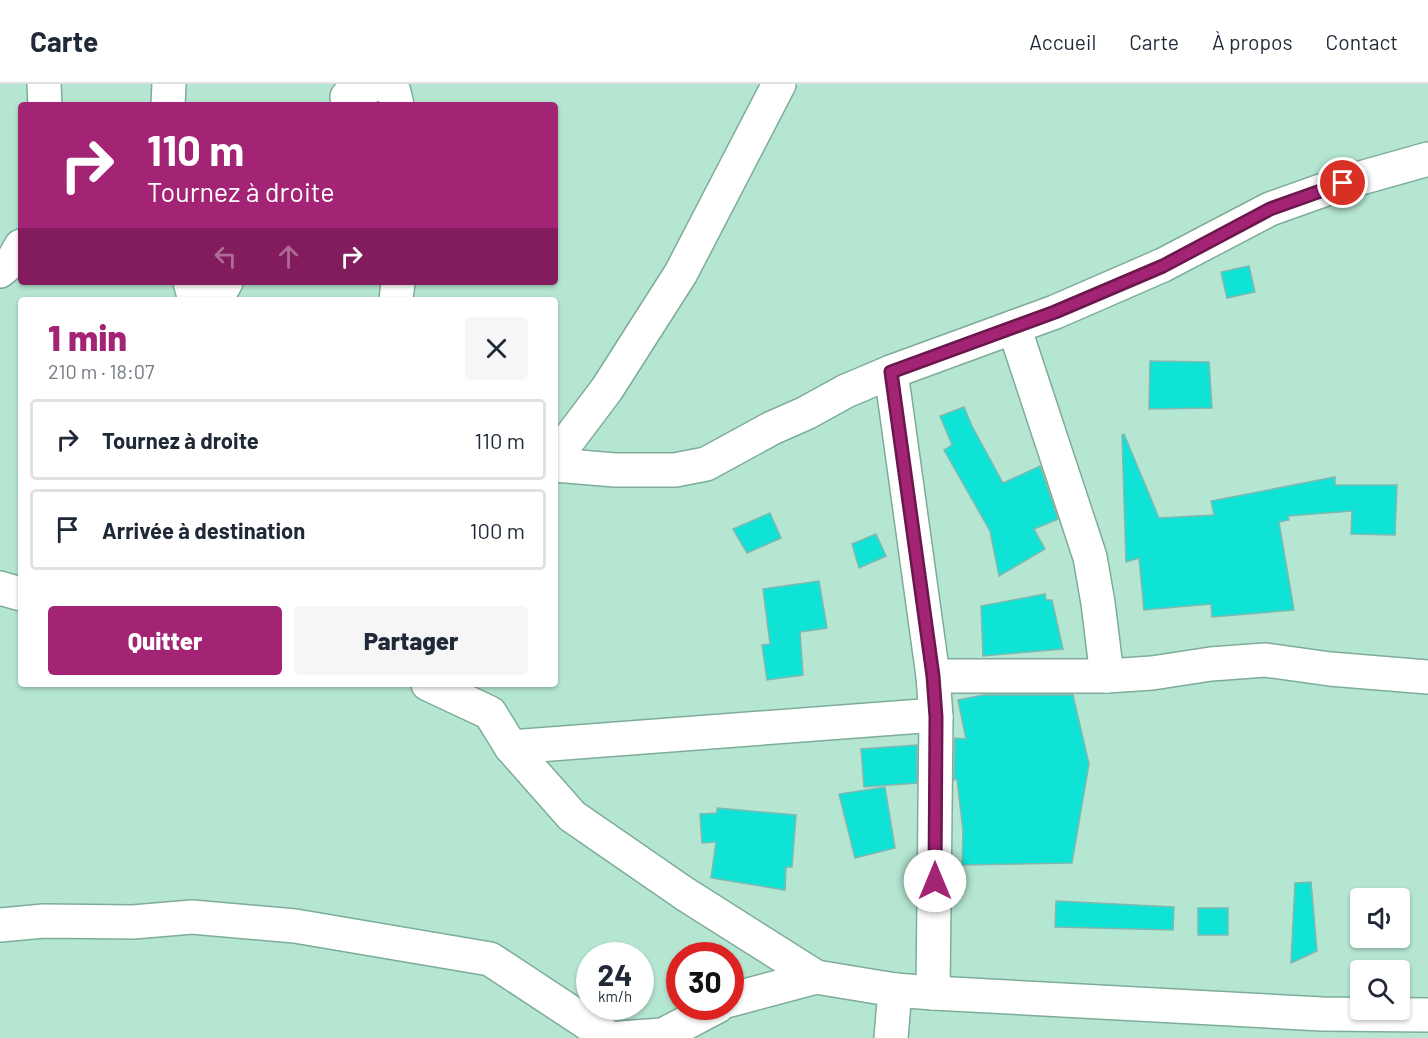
<!DOCTYPE html>
<html lang="fr">
<head>
<meta charset="utf-8">
<style>
	:root { --surface:#fff; --page:#f6f6f7; --text:#1f2937; --muted:#747a83; --line:#e0e1e3; --accent:#a32375 }
	body { margin:0; font-family:Barlow,sans-serif; background:var(--page); color:var(--text); height:100vh; display:flex; flex-direction:column; font-size:22px; white-space:nowrap }
	* { box-sizing:border-box; margin:0 }
	p { font-size:20px; color:var(--muted) }
	.icon { flex:none; width:33px; height:33px; fill:none; stroke:currentColor; stroke-width:2; stroke-linecap:round; stroke-linejoin:round }
	.map { position:relative; flex:1; overflow:hidden }
	.drawer { position:absolute; left:18px; top:213px; width:540px; height:390px; display:flex; flex-direction:column; background:var(--surface); border-radius:6px; box-shadow:0 2px 4px #0004 }
	.drawer>* { flex:none }
	.hud { position:absolute; left:18px; top:18px; width:540px; height:183px; border-radius:6px; box-shadow:0 2px 4px #0004; background:#a32375; color:#fff; overflow:hidden }
	.controls { position:absolute; left:1350px; top:804px; display:grid; gap:12px }
	.controls a { display:grid; place-items:center; width:60px; height:60px; border-radius:6px; background:var(--surface); box-shadow:0 2px 4px #0004; font-size:30px }
	.speed { position:absolute; left:576px; top:858px; display:flex; gap:12px; font-size:30px; font-weight:700; text-align:center }
	.speed>* { display:grid; place-content:center; width:78px; height:78px; border-radius:50%; background:var(--surface); box-shadow:0 2px 4px #0004; line-height:1 }
	.speed small { font-size:15px; font-weight:400 }
	.speed .limit { border:9px solid #d22; background:#fff; color:#111 }
	.pin { position:absolute; display:grid; place-items:center; width:51px; height:51px; color:#fff; margin:-26px; border:3px solid #fff; border-radius:50%; box-shadow:0 2px 6px #0007 }
	.me { position:absolute; width:66px; margin:-33px; rotate:0deg; stroke-linejoin:round; filter:drop-shadow(0 0 4px #0008) }
	.turn { display:flex; align-items:center; gap:21px; height:126px; padding:0 30px; font-size:27px }
	.turn .icon { width:78px; height:78px; stroke-width:2.5 }
	.turn b { display:block; font-size:42px; line-height:51px }
	.lanes { display:flex; align-items:center; height:57px; padding:0 30px; background:#0003; justify-content:center; gap:30px; direction:ltr }
	.lanes .off { opacity:.35 }
	.round { display:grid; place-items:center; flex:none; width:63px; height:63px; border-radius:6px; background:var(--page) }
	.summary { display:flex; align-items:center; justify-content:space-between; height:102px; padding:0 30px }
	h1 { font-size:36px; font-weight:800; line-height:45px; color:var(--accent) }
	.action { display:flex; gap:12px; margin-top:auto; padding:12px 30px }
	.action a { flex:1; height:69px; border-radius:6px; background:var(--accent); color:#fff; font-size:24px; font-weight:800; line-height:69px; text-align:center }
	.action a+a { background:var(--page); color:var(--text) }
	ul { padding:0; list-style:none }
	li { display:flex; align-items:center; gap:18px; height:81px; margin:0 12px 9px; padding:0 18px; border:3px solid var(--line); border-radius:6px }
	li div { flex:1 }
	li b { display:block; font-size:22px }
	li em { font-style:normal }
	header { display:flex; align-items:center; gap:36px; box-sizing:border-box; height:84px; padding:0 30px; background:var(--surface); border-bottom:2px solid var(--line) }
	header strong { font-size:28px }
	nav { display:flex; gap:33px; margin-inline-start:auto; font-size:21px }
	.map>svg:first-child { display:block }
</style>
</head>
<body>
<header>
<strong>Carte</strong>
<nav><a>Accueil</a><a>Carte</a><a>À propos</a><a>Contact</a></nav>
</header>
<div class="map">
<svg width="1428" height="954" viewBox="0 0 1428 954">
	<rect width="100%" height="100%" fill="#b5e6d1"/>
	<g fill="#0fe3d5" stroke="#81b8b2" stroke-width="1.5">
		<polygon points="1249,182 1255,208 1227,214 1221,188"/>
		<polygon points="1150,277 1209,278 1212,324 1149,325"/>
		<polygon points="964,323 972,342 1003,399 1040,382 1058,435 1034,445 1045,465 999,492 990,447 944,366 952,361 940,332"/>
		<polygon points="1124,350 1159,434 1214,431 1211,417 1335,393 1335,401 1397,401 1395,451 1351,450 1352,427 1288,432 1289,436 1279,438 1294,526 1212,533 1211,520 1144,526 1139,474 1126,478 1122,351"/>
		<polygon points="770,429 781,454 747,469 733,445"/>
		<polygon points="876,450 886,472 859,484 852,460"/>
		<polygon points="819,497 827,544 800,548 803,591 767,596 762,561 770,560 763,505"/>
		<polygon points="1045,510 1046,516 1052,516 1063,565 983,572 981,522"/>
		<polygon points="983,611 1073,611 1089,680 1072,779 962,781 963,747 957,695 954,696 955,654 966,655 958,616"/>
		<polygon points="917,661 917,699 864,703 861,665"/>
		<polygon points="885,703 895,764 855,774 839,710"/>
		<polygon points="717,724 796,731 792,783 786,783 785,806 711,794 716,758 702,759 700,730 717,729"/>
		<polygon points="1311,798 1317,867 1291,879 1295,799"/>
		<polygon points="1056,817 1174,823 1173,846 1055,843"/>
		<rect x="1198" y="824" width="30" height="27"/>
	</g>
	<g fill="none" stroke-linecap="round" stroke-linejoin="round">
		<g stroke="#7dad99" stroke-width="36">
			<g id="minor">
				<polyline points="44,0 45,21"/>
				<polyline points="383,0 394,8 397,21"/>
				<polyline points="347,13 375,0"/>
				<polyline points="168,21 169,0"/>
				<polyline points="0,187 13,176 21,162"/>
				<polyline points="190,198 195,216"/>
				<polyline points="216,216 226,198"/>
				<polyline points="396,216 398,198"/>
				<polyline points="1014,243 1090,473 1098,519 1107,592"/>
				<polyline points="891,288 933,592 936,633 933,909"/>
				<polyline points="555,374 607,305 681,189 779,0"/>
				<polyline points="555,381 615,386 675,386 706,380 772,344 806,329 846,307 891,288 1055,228 1163,181 1270,125 1343,99 1428,75"/>
				<polyline points="0,504 21,510"/>
				<polyline points="933,592 1107,592 1152,589 1211,580 1265,576 1330,585 1428,593"/>
				<polyline points="428,600 490,629 511,663 572,732 685,810 816,893"/>
				<polyline points="511,663 922,632 936,633"/>
				<polyline points="0,841 44,837 133,838 192,833 295,842 490,875 610,954"/>
				<polyline points="730,916 816,893 895,906 933,909 1322,930 1428,931"/>
				<polyline points="620,954 663,951 718,922"/>
				<polyline points="891,954 895,906"/>
			</g>
		</g>
		<use href="#minor" stroke="#fff" stroke-width="33"/>
	</g>
	<g fill="none" stroke-linecap="round" stroke-linejoin="round">
		<g stroke="#6a174c" stroke-width="15">
			<polyline id="route" points="935,797 936,633 933,592 891,288 1055,228 1163,182 1270,125 1343,99"/>
		</g>
		<use href="#route" stroke="#a32375" stroke-width="10"/>
	</g>
</svg>
<div class="controls">
<a><svg class="icon" aria-label="sound" viewBox="0 0 24 24"><path d="M4 9h4l5-4v14l-5-4H4zM17 9q2 3 0 6"/></svg></a>
<a><svg class="icon" aria-label="search" viewBox="0 0 24 24"><circle cx="10" cy="10" r="6"/><path d="M15 15l6 6"/></svg></a>
</div>
<div class="speed"><div>24<small>km/h</small></div><div class="limit">30</div></div>
<div class="pin" style="left:1343px;top:99px;background:#d93025"><svg class="icon" aria-label="arrive" viewBox="0 0 24 24"><path d="M6 21V4h12l-3 4 3 4H6"/></svg></div>
<svg class="me" style="left:935px;top:797px" viewBox="-20 -20 40 40"><circle r="19" fill="#fff"/><path d="M0-13L10 11 0 6-10 11z" fill="#a32375"/></svg>
<div class="hud">
<div class="turn"><svg class="icon" aria-label="right" viewBox="0 0 24 24"><path d="M7 20v-9h11M14 6l5 5-5 5"/></svg><div><b>110 m</b>Tournez à droite</div></div>
<div class="lanes"><svg class="icon off" aria-label="left" viewBox="0 0 24 24"><path d="M17 20v-9H6M10 6l-5 5 5 5"/></svg><svg class="icon off" aria-label="ahead" viewBox="0 0 24 24"><path d="M12 20V5M6 11l6-6 6 6"/></svg><svg class="icon" aria-label="right" viewBox="0 0 24 24"><path d="M7 20v-9h11M14 6l5 5-5 5"/></svg></div>
</div>
<section class="drawer">
<div class="summary"><div><h1>1 min</h1><p>210 m · 18:07</p></div><a class="round"><svg class="icon" aria-label="close" viewBox="0 0 24 24"><path d="M6 6l12 12M18 6L6 18"/></svg></a></div>
<ul>
<li><svg class="icon" aria-label="right" viewBox="0 0 24 24"><path d="M7 20v-9h11M14 6l5 5-5 5"/></svg><div><b>Tournez à droite</b></div><em>110 m</em></li>
<li><svg class="icon" aria-label="arrive" viewBox="0 0 24 24"><path d="M6 21V4h12l-3 4 3 4H6"/></svg><div><b>Arrivée à destination</b></div><em>100 m</em></li>
</ul>
<div class="action"><a>Quitter</a><a>Partager</a></div>
</section>
</div>
</body>
</html>
